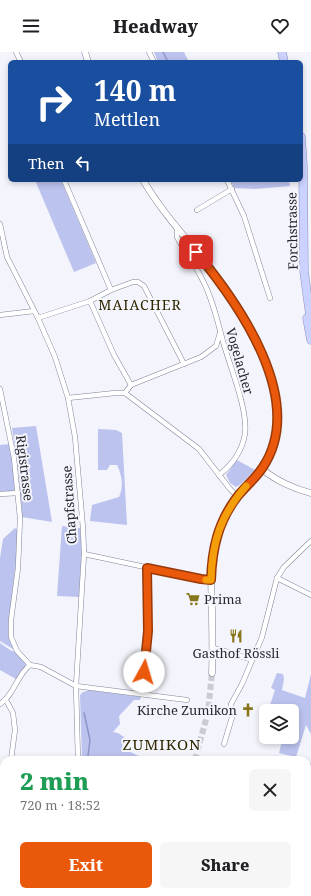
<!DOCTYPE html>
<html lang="en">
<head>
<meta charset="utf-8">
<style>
	:root { --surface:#fff; --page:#f6f6f6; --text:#202124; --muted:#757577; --accent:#ea580c }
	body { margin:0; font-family:"Noto Serif",serif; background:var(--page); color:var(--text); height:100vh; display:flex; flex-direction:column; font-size:15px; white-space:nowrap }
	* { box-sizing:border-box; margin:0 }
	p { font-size:13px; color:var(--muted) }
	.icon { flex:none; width:22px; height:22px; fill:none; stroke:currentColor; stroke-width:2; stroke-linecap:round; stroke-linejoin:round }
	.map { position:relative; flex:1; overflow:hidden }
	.sheet { position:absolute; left:0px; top:704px; width:311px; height:140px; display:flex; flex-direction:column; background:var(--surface); border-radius:12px 12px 0 0; box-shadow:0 2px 6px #0003 }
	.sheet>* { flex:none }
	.hud { position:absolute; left:8px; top:8px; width:295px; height:122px; border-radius:6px; box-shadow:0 2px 6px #0003; background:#1a4fa0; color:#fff; overflow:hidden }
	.controls { position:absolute; left:259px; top:652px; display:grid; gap:8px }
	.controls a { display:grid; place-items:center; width:40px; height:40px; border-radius:6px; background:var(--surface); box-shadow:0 2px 6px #0003; font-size:20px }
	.pin { position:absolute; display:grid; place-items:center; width:34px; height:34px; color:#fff; margin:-17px; border-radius:8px; box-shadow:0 2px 6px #0006 }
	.me { position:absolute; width:44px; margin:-22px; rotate:6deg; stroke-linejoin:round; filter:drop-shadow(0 0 3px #0008) }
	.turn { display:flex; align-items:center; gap:14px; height:84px; padding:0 20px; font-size:18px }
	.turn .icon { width:52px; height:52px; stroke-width:2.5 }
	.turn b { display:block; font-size:28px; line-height:34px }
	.then { display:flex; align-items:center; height:38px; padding:0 20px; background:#0003; gap:8px; font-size:15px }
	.round { display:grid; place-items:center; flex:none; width:42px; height:42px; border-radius:6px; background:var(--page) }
	.head { display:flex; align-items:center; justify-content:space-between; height:68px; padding:0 20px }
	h1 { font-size:24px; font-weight:800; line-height:30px; color:#1e9e55 }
	.button { display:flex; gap:8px; margin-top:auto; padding:8px 20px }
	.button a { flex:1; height:46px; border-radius:6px; background:var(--accent); color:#fff; font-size:16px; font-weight:800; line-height:46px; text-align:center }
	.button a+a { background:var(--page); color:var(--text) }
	header { display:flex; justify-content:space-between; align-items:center; height:52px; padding:0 20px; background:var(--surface); font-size:18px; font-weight:800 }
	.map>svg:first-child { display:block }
</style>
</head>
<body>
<header><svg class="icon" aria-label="menu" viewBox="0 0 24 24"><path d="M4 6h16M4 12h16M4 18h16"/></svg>Headway<svg class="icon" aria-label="heart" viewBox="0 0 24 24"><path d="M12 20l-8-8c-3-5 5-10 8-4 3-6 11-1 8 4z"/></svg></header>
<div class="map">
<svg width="311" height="844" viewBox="0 0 311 844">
	<rect width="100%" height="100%" fill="#f3f4fc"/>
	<g fill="#bcc3ee">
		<polygon points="154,0 184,0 189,10 158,10"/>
		<polygon points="35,128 61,128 96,211 74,220"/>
		<polygon points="230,128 289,128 290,134 255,137 235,136"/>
		<path d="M36 374 52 470 22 465C21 435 17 406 12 376Z"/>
		<path d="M98 377 116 378 122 381 127 473 90 469 92 453 119 445C124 434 122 423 117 413H110L107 418H98Z"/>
		<polygon points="11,392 15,437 13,439 0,441 0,393"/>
		<polygon points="237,408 255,418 241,432 236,435 230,431 226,423"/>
		<polygon points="62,474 80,476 82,498 79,545 57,544"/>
		<polygon points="15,476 18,478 16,508 8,578 10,588 15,597 13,597 0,589 0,506 3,487"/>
		<polygon points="0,591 10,598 15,600 26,610 25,614 16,627 0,618"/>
		<polygon points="277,621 283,622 284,627 282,638 305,646 311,622 311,682 306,673 296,705 279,701 283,685 292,685 292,659 268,659 275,638 271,636"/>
		<polygon points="88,638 141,645 140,648 134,648 119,664 120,672 113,680 118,681 124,685 122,696 139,704 137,708 82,708 80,643 83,640 87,639"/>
		<polygon points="311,740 311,844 257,844 259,840 307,840 307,748"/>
	</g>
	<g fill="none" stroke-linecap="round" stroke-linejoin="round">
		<g stroke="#8d94c7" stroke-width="1.5">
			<polyline points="163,0 168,10"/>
			<polyline points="84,661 90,688 88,704 89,708"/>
		</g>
		<polyline stroke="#cacbd3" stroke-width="6" stroke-dasharray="6 3" stroke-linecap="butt" points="195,708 208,660 212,621"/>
		<g stroke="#818496" stroke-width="5.5">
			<g id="minor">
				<polyline points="16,0 21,10"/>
				<polyline points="149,0 154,10"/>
				<polyline points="64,128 111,238"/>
				<polyline points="227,128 244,164 270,246"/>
				<polyline points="197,158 232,137"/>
				<polyline points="0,172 7,205 38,266 55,305 68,346 75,385 83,476 84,502 76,634 78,708"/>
				<path d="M177 178V185C184 199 195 212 202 227 213 247 218 272 224 293 231 317 248 358 245 382 242 399 232 413 219 423"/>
				<polyline points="90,249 114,303 131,333"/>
				<polyline points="0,263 34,259"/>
				<polyline points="38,266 90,249 111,238 133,230 138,230 144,234 184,312"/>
				<polyline points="0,337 14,406 20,466 18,516 11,568 11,585 17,599 30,613"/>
				<polyline points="125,341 131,333 201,305 216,294 220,281"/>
				<polyline points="68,346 115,341 125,341 199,397 230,437 237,444"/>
				<polyline points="0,442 18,441"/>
				<polyline points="84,502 201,527 211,528"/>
				<polyline points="277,526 311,543"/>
				<polyline points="213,596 225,599 252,608"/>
				<path d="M142 642C147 599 147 560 147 516"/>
				<polyline points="6,648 13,661 15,678 11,708"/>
				<path d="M0 652C14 643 17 623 30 613L41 615 76 634 187 648"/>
				<polyline points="224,692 233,662 231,652 242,632 262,585 277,526 284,515 311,489"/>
				<polyline points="2,788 4,769"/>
				<polyline points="233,840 235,844"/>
				<polyline points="50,844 50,840"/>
				<polyline points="210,844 211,840"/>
			</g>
		</g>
		<g stroke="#818496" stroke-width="7">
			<g id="tertiary">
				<polyline points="85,0 88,10"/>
				<path d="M143 128C167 169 202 202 229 241 238 254 246 269 253 283 273 322 292 380 261 418 243 439 224 458 216 485 210 509 211 533 212 558 212 579 213 600 212 621"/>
				<path d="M262 417C275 428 294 437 311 441"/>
				<polyline points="138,844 140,840"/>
			</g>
		</g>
		<g stroke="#898fb7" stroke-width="9">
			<g id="trunk">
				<polyline points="282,0 284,10"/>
				<polyline points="301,85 303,114 304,219 311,271"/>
				<polyline points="307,266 311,288"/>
				<polyline points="307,724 311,716"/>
				<polyline points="248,844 249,840"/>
			</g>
		</g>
		<use href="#minor" stroke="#fff" stroke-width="4.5"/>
		<use href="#tertiary" stroke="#fff" stroke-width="6"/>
		<use href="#trunk" stroke="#cbd2ff" stroke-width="8"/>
	</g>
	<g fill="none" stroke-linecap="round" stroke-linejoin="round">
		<g stroke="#983908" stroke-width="10">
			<path id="route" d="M144 620 148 579 147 516 201 527 211 528C212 497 218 470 237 445 245 435 256 426 263 415 307 348 239 252 196 200"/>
		</g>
		<use href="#route" stroke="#ea580c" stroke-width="7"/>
		<path stroke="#f59e0b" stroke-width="7" d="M206 528H211C212 489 221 463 246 434"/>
	</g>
	<defs>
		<g id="supermarket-bare" transform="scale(1.08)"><path d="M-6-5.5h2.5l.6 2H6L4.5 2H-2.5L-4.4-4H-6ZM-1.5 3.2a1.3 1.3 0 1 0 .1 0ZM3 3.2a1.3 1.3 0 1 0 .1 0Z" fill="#87761a" stroke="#f3f4fc" stroke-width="2.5" paint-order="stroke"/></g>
		<g id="restaurant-bare" transform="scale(1.08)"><path d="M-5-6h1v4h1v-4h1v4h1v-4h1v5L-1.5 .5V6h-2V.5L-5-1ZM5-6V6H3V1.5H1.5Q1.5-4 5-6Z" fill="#87761a" stroke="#f3f4fc" stroke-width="2.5" paint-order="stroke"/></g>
		<g id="church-bare" transform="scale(1.08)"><path d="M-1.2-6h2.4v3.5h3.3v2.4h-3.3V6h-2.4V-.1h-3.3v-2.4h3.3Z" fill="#87761a" stroke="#f3f4fc" stroke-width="2.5" paint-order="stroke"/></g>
	</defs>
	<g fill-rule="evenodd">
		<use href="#supermarket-bare" x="193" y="547"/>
		<use href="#restaurant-bare" x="236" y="584"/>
		<use href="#church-bare" x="248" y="658"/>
	</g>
	<g text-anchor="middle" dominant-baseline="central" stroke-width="4" stroke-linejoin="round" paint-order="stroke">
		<g font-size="13" fill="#272830" stroke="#f3f4fc">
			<text transform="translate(292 179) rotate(-91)">Forchstrasse</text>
			<text transform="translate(240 309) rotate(74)">Vogelacher</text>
			<text transform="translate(25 416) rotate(83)">Rigistrasse</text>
			<text transform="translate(69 453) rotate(-94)">Chapfstrasse</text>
		</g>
		<g font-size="13" fill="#272830" stroke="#f3f4fc" text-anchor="start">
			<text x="204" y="547">Prima</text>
			<text x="236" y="601" text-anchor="middle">Gasthof Rössli</text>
			<text x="237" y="658" text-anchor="end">Kirche Zumikon</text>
		</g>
		<g font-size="14" letter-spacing="1" fill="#312900" stroke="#f3f4fc">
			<text x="140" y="252">MAIACHER</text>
		</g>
		<g font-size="15" letter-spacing="1" fill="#312900" stroke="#f3f4fc">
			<text x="162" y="692">ZUMIKON</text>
		</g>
	</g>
</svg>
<div class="controls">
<a><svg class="icon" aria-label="layers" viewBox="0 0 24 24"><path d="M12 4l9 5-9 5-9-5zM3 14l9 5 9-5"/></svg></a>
</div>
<div class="pin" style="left:196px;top:200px;background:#d93025"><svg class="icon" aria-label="arrive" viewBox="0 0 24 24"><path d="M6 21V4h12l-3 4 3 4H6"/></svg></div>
<svg class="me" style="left:144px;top:620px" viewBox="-20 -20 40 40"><circle r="19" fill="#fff"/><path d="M0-13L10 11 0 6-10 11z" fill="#ea580c"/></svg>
<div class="hud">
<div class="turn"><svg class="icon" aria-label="right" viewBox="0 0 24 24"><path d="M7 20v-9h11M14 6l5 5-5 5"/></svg><div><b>140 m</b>Mettlen</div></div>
<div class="then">Then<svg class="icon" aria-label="left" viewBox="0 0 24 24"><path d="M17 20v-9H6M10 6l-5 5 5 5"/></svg></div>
</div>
<section class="sheet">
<div class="head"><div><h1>2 min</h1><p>720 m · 18:52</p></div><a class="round"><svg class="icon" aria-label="close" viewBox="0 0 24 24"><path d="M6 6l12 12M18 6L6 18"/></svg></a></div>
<div class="button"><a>Exit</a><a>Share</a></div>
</section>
</div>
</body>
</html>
